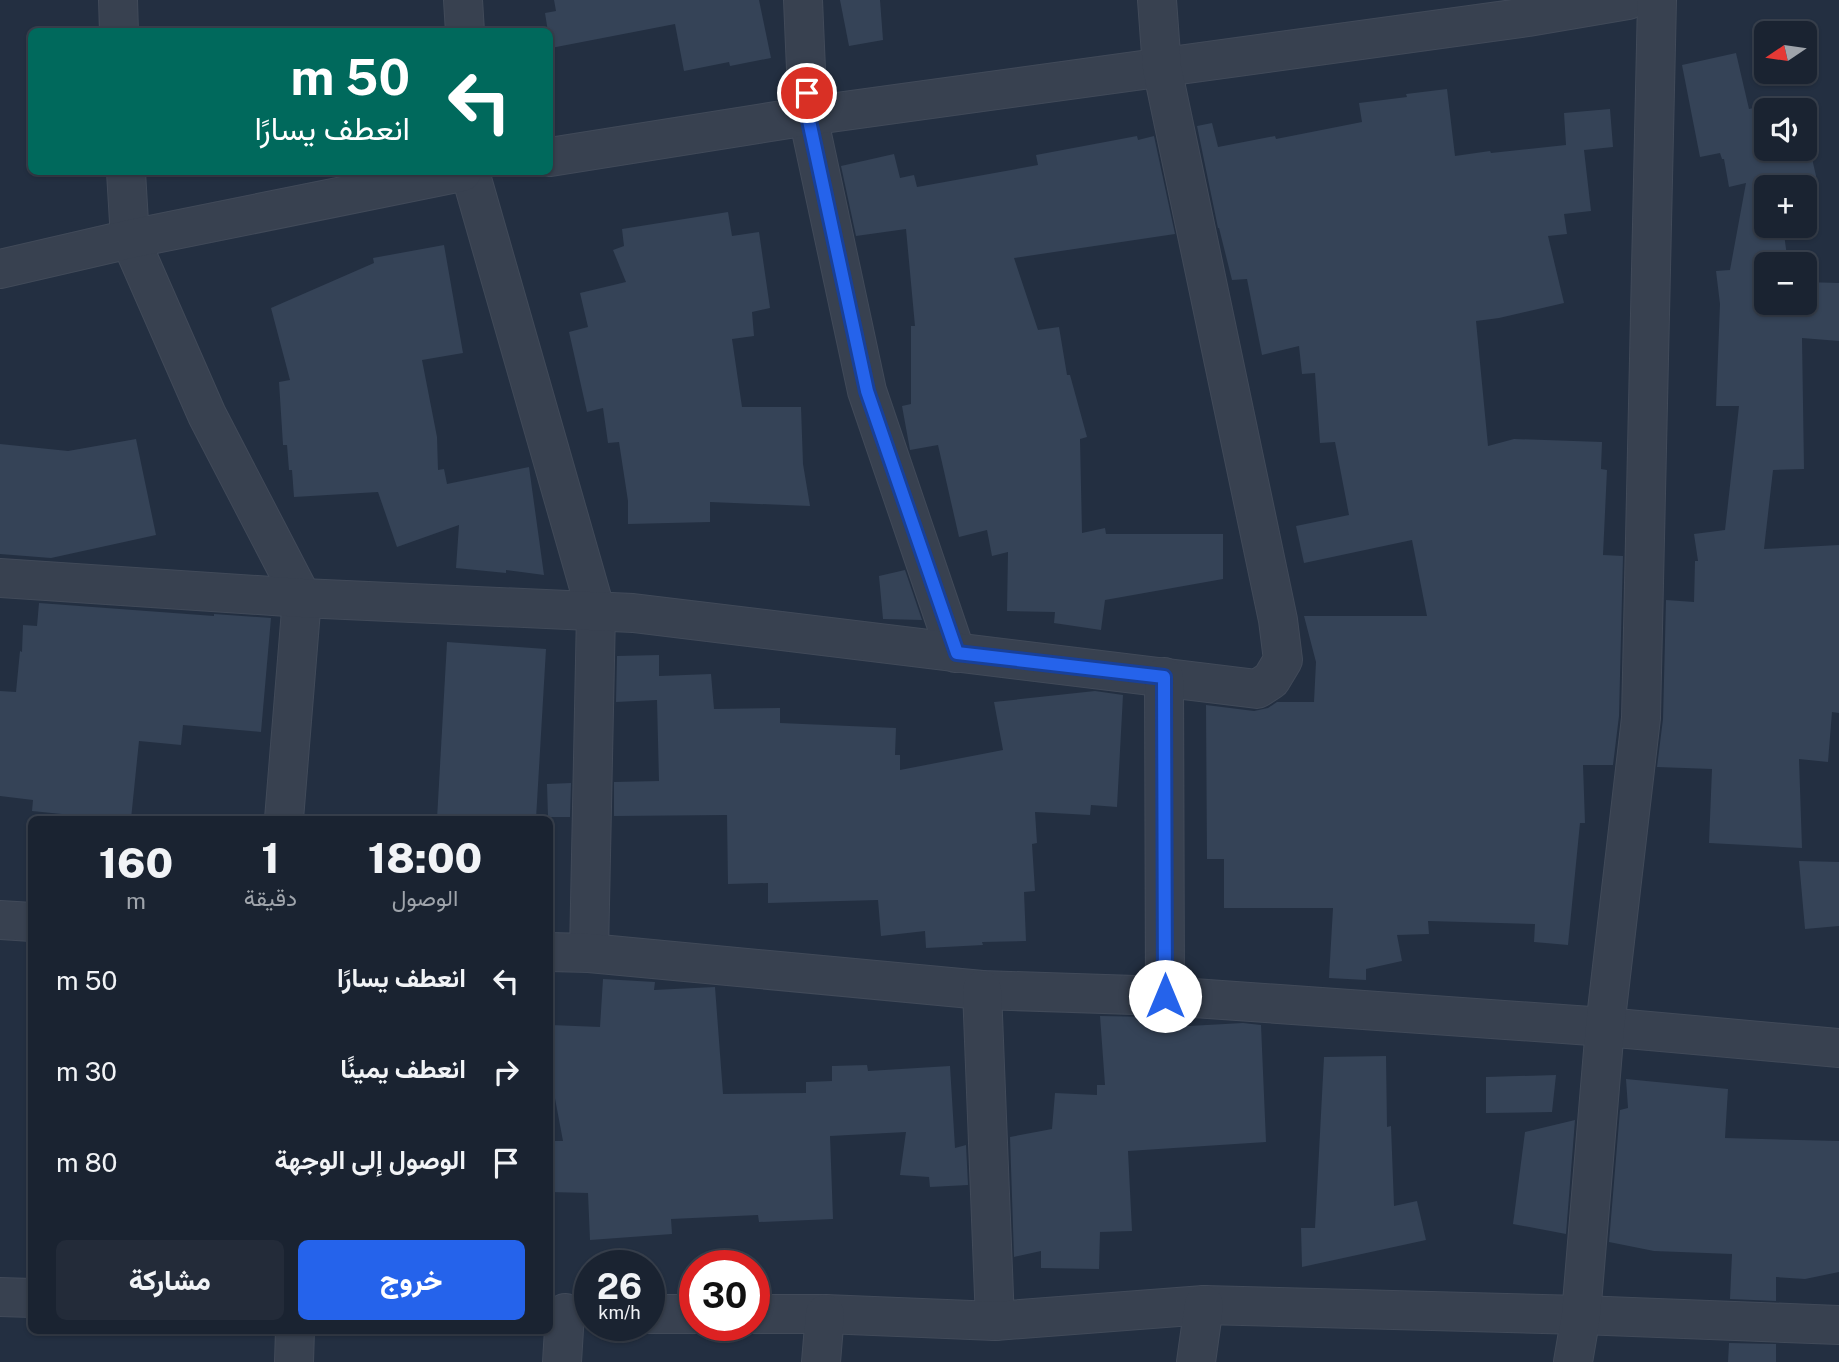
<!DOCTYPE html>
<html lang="ar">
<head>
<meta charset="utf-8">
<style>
	:root { --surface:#1a2331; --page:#232b39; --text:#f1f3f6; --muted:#9fa4ab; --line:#38404d; --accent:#2563eb }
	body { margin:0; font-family:"Public Sans",Vazirmatn,sans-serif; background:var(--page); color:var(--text); direction:rtl; height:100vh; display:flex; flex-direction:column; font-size:26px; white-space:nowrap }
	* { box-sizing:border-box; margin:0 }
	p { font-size:23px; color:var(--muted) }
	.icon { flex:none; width:38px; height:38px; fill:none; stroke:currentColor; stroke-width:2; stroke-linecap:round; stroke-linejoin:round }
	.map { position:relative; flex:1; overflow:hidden; direction:ltr }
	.drawer { position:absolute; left:28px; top:816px; width:525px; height:518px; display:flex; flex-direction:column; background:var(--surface); border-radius:10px; box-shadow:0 2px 5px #0004,0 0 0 2px var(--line); direction:rtl }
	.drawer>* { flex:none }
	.guide { position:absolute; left:28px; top:28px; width:525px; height:147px; border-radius:10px; box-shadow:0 2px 5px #0004,0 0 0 2px var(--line); direction:rtl; background:#00695c; color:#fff; overflow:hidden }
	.needle { width:46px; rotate:257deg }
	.buttons { position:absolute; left:1754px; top:21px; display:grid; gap:14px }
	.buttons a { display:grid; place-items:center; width:63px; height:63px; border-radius:10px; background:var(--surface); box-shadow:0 2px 5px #0004,0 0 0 2px var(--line); font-size:35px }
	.speed { position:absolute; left:574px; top:1250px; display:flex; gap:14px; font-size:35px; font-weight:700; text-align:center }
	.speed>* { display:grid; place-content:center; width:91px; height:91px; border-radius:50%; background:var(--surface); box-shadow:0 2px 5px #0004,0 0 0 2px var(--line); line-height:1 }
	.speed small { font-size:18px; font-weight:400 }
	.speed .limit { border:10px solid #d22; background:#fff; color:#111 }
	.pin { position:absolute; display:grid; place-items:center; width:60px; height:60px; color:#fff; margin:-30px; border:4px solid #fff; border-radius:50%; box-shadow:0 2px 7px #0007 }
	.me { position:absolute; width:77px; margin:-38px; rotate:0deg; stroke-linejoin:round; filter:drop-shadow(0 0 5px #0008) }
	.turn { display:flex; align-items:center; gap:24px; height:147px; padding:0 28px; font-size:32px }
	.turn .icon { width:91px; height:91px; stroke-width:2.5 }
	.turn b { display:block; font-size:49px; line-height:60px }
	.eta { display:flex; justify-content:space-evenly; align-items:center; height:119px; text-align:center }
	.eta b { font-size:42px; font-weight:800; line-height:49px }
	.action { display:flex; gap:14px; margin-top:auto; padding:14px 28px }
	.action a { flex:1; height:80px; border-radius:10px; background:var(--accent); color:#fff; font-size:28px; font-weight:800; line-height:80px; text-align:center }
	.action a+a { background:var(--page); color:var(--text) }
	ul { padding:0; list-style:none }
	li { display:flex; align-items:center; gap:21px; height:91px; padding:0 28px }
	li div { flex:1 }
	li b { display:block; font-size:26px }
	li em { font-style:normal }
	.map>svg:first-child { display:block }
</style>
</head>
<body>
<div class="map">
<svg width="1839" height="1362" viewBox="0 0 1839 1362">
	<rect width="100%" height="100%" fill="#232f41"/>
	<g fill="#354357">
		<polygon points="554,0 759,0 771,58 730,66 729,62 684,71 675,24 551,48 550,32 548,32 545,13 556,11"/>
		<polygon points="840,0 880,0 883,40 849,46"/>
		<polygon points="1736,53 1749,109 1798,98 1801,110 1766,110 1766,149 1804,149 1804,124 1817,180 1789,187 1766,187 1766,226 1783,226 1788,264 1766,264 1766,303 1804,303 1804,282 1839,283 1839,341 1802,338 1804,469 1773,470 1764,549 1839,545 1839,713 1832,712 1828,762 1799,759 1802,848 1709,843 1712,769 1657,767 1663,719 1666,600 1694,602 1695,561 1698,561 1694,534 1725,530 1739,406 1716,406 1720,304 1716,271 1730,270 1746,183 1729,187 1724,159 1722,159 1720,153 1700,157 1682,65"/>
		<polygon points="1447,89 1455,156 1490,151 1491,153 1566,145 1564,113 1610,109 1613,147 1584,150 1591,211 1564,214 1567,234 1548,236 1564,303 1499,318 1476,321 1488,446 1514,439 1602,442 1601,469 1607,470 1603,555 1623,556 1619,716 1613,765 1583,765 1585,823 1580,823 1568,945 1534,942 1535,924 1428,921 1429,934 1397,935 1402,961 1366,969 1366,980 1329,978 1333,908 1224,908 1224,859 1207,859 1206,705 1254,711 1268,708 1277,702 1314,702 1316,662 1304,616 1427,616 1412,540 1304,563 1296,526 1349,515 1335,442 1320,443 1315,373 1302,374 1299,346 1262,355 1247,279 1232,280 1219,228 1218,228 1197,126 1212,123 1218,147 1275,136 1276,139 1362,122 1359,103 1407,97 1406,94"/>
		<polygon points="1137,136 1138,140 1154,136 1175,234 1014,258 1038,330 1059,327 1067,375 1070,375 1087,437 1080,439 1082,533 1105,528 1106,534 1223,534 1223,579 1105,600 1101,630 1054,623 1055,612 1007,611 1008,552 992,556 987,530 959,537 938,445 910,450 902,406 911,404 911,326 915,326 906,229 856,236 841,166 894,154 900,178 914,175 917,187 1038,165 1036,155"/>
		<polygon points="728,212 732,236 759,232 770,308 752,312 754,336 732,339 742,407 801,407 803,464 810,506 710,502 710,522 628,524 628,501 619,442 608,443 603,408 587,412 569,332 588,327 580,293 626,282 613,250 624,246 622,229"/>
		<polygon points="444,245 463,353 422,360 437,437 438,470 444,469 447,484 529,467 544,575 506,570 506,573 456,568 459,525 397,547 378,492 294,497 292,470 289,470 287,445 283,445 279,382 290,380 271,308 374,263 373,258"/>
		<polygon points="136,439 156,535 51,558 0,554 0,444 68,451"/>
		<polygon points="905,570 922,620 883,619 879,576"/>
		<polygon points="39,603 214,616 214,614 271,618 261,732 183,725 181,745 139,741 131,819 111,819 32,811 33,800 0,796 0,691 16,692 20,651 22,652 23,625 37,626"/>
		<polygon points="447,642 546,649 536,819 437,819"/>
		<polygon points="659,655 659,676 711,674 714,709 780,708 780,723 896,728 895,755 900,755 900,770 1003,750 994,702 1095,691 1123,695 1117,807 1091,805 1090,815 1035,812 1037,843 1032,844 1035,891 1024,892 1026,941 982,942 983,945 926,948 925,931 881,936 878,900 768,903 768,883 728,884 727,815 614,816 614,782 659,781 657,700 616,702 617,656"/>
		<polygon points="571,783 570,817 548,817 547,784"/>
		<polygon points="1799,861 1839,862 1839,926 1805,929"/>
		<polygon points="603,979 655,982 654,990 715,987 723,1094 806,1093 806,1082 832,1081 832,1066 867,1065 868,1071 950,1066 955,1148 966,1145 968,1185 930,1187 929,1177 900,1175 906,1132 830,1136 833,1219 759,1222 758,1215 671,1219 672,1234 590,1240 588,1193 550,1192 550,1141 563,1141 550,1072 551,1025 600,1027"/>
		<polygon points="1100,1016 1153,1017 1153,1028 1243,1023 1261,1025 1266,1142 1128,1151 1132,1231 1100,1232 1099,1269 1041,1268 1041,1251 1014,1257 1010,1137 1052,1129 1055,1093 1097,1095 1097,1085 1105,1085"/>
		<polygon points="1386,1056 1387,1127 1391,1126 1394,1206 1417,1201 1426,1240 1302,1267 1301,1228 1315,1228 1324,1057"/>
		<polygon points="1556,1075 1552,1112 1486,1113 1486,1077"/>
		<polygon points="1626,1079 1728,1089 1725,1138 1839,1141 1839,1272 1805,1279 1776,1277 1776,1301 1730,1299 1732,1254 1654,1251 1609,1242 1620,1110 1628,1108"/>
		<polygon points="1575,1120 1566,1234 1513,1224 1525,1132"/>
		<polygon points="1729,1343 1776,1344 1776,1362 1728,1362"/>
	</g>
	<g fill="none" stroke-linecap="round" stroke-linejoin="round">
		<g stroke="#414a59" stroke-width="40">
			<g id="minor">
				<polyline points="118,0 119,32"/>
				<polyline points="463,0 465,32"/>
				<polyline points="803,0 808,116 867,391 956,653"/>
				<polyline points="550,157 808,116 1528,17 1628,0"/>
				<polyline points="126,172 130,239 207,415 302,598 284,819"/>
				<polyline points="470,172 596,612 589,953"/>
				<polyline points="0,269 130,239 462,172"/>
				<polyline points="0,578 302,598 633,613 1257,689 1271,680 1283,660 1278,620 1162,68 1157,0"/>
				<polyline points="1164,677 1165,996"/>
				<polyline points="0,920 32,922"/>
				<polyline points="550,952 589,953 982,990 1165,996 1605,1027 1839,1048"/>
				<polyline points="982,990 995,1321"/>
				<polyline points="0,1297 32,1298"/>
				<polyline points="649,1314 695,1314"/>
				<polyline points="754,1314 825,1314 995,1321 1204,1305 1581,1315 1839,1325"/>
				<polyline points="294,1362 295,1330"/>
				<polyline points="562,1362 565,1313"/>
				<polyline points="821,1362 825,1314"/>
				<polyline points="1196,1362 1204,1305"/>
				<polyline points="1573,1362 1581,1315 1605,1027 1641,718 1657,0"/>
			</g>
		</g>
		<use href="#minor" stroke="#384150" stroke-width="38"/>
	</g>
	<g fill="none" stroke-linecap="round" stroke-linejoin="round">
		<g stroke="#184099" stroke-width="18">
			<polyline id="route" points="807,93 808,116 867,391 957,653 1164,677 1165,996"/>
		</g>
		<use href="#route" stroke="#2563eb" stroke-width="12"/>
	</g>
</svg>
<div class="buttons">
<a><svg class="needle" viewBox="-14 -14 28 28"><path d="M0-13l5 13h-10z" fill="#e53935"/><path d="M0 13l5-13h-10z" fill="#9fa4ab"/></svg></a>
<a><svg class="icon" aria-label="sound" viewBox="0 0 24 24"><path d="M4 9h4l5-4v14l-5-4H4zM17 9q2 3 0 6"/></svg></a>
<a>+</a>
<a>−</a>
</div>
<div class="speed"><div>26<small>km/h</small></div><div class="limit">30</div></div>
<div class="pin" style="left:807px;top:93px;background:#d93025"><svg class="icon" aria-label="arrive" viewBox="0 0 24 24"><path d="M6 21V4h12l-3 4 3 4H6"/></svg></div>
<svg class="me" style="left:1165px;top:996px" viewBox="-20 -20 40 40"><circle r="19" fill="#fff"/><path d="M0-13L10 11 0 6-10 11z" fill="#2563eb"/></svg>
<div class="guide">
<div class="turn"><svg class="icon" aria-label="left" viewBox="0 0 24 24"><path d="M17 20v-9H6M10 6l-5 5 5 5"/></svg><div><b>50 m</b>انعطف يسارًا</div></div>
</div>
<section class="drawer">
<div class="eta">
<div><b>18:00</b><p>الوصول</p></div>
<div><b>1</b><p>دقيقة</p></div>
<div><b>160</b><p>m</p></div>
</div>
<ul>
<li><svg class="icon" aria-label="left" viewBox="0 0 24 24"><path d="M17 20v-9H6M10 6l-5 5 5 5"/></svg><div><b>انعطف يسارًا</b></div><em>50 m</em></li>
<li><svg class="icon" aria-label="right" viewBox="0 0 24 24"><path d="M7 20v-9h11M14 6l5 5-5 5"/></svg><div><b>انعطف يمينًا</b></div><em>30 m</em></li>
<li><svg class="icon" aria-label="arrive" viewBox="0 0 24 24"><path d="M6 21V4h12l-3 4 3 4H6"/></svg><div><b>الوصول إلى الوجهة</b></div><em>80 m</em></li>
</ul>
<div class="action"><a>خروج</a><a>مشاركة</a></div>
</section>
</div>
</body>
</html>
